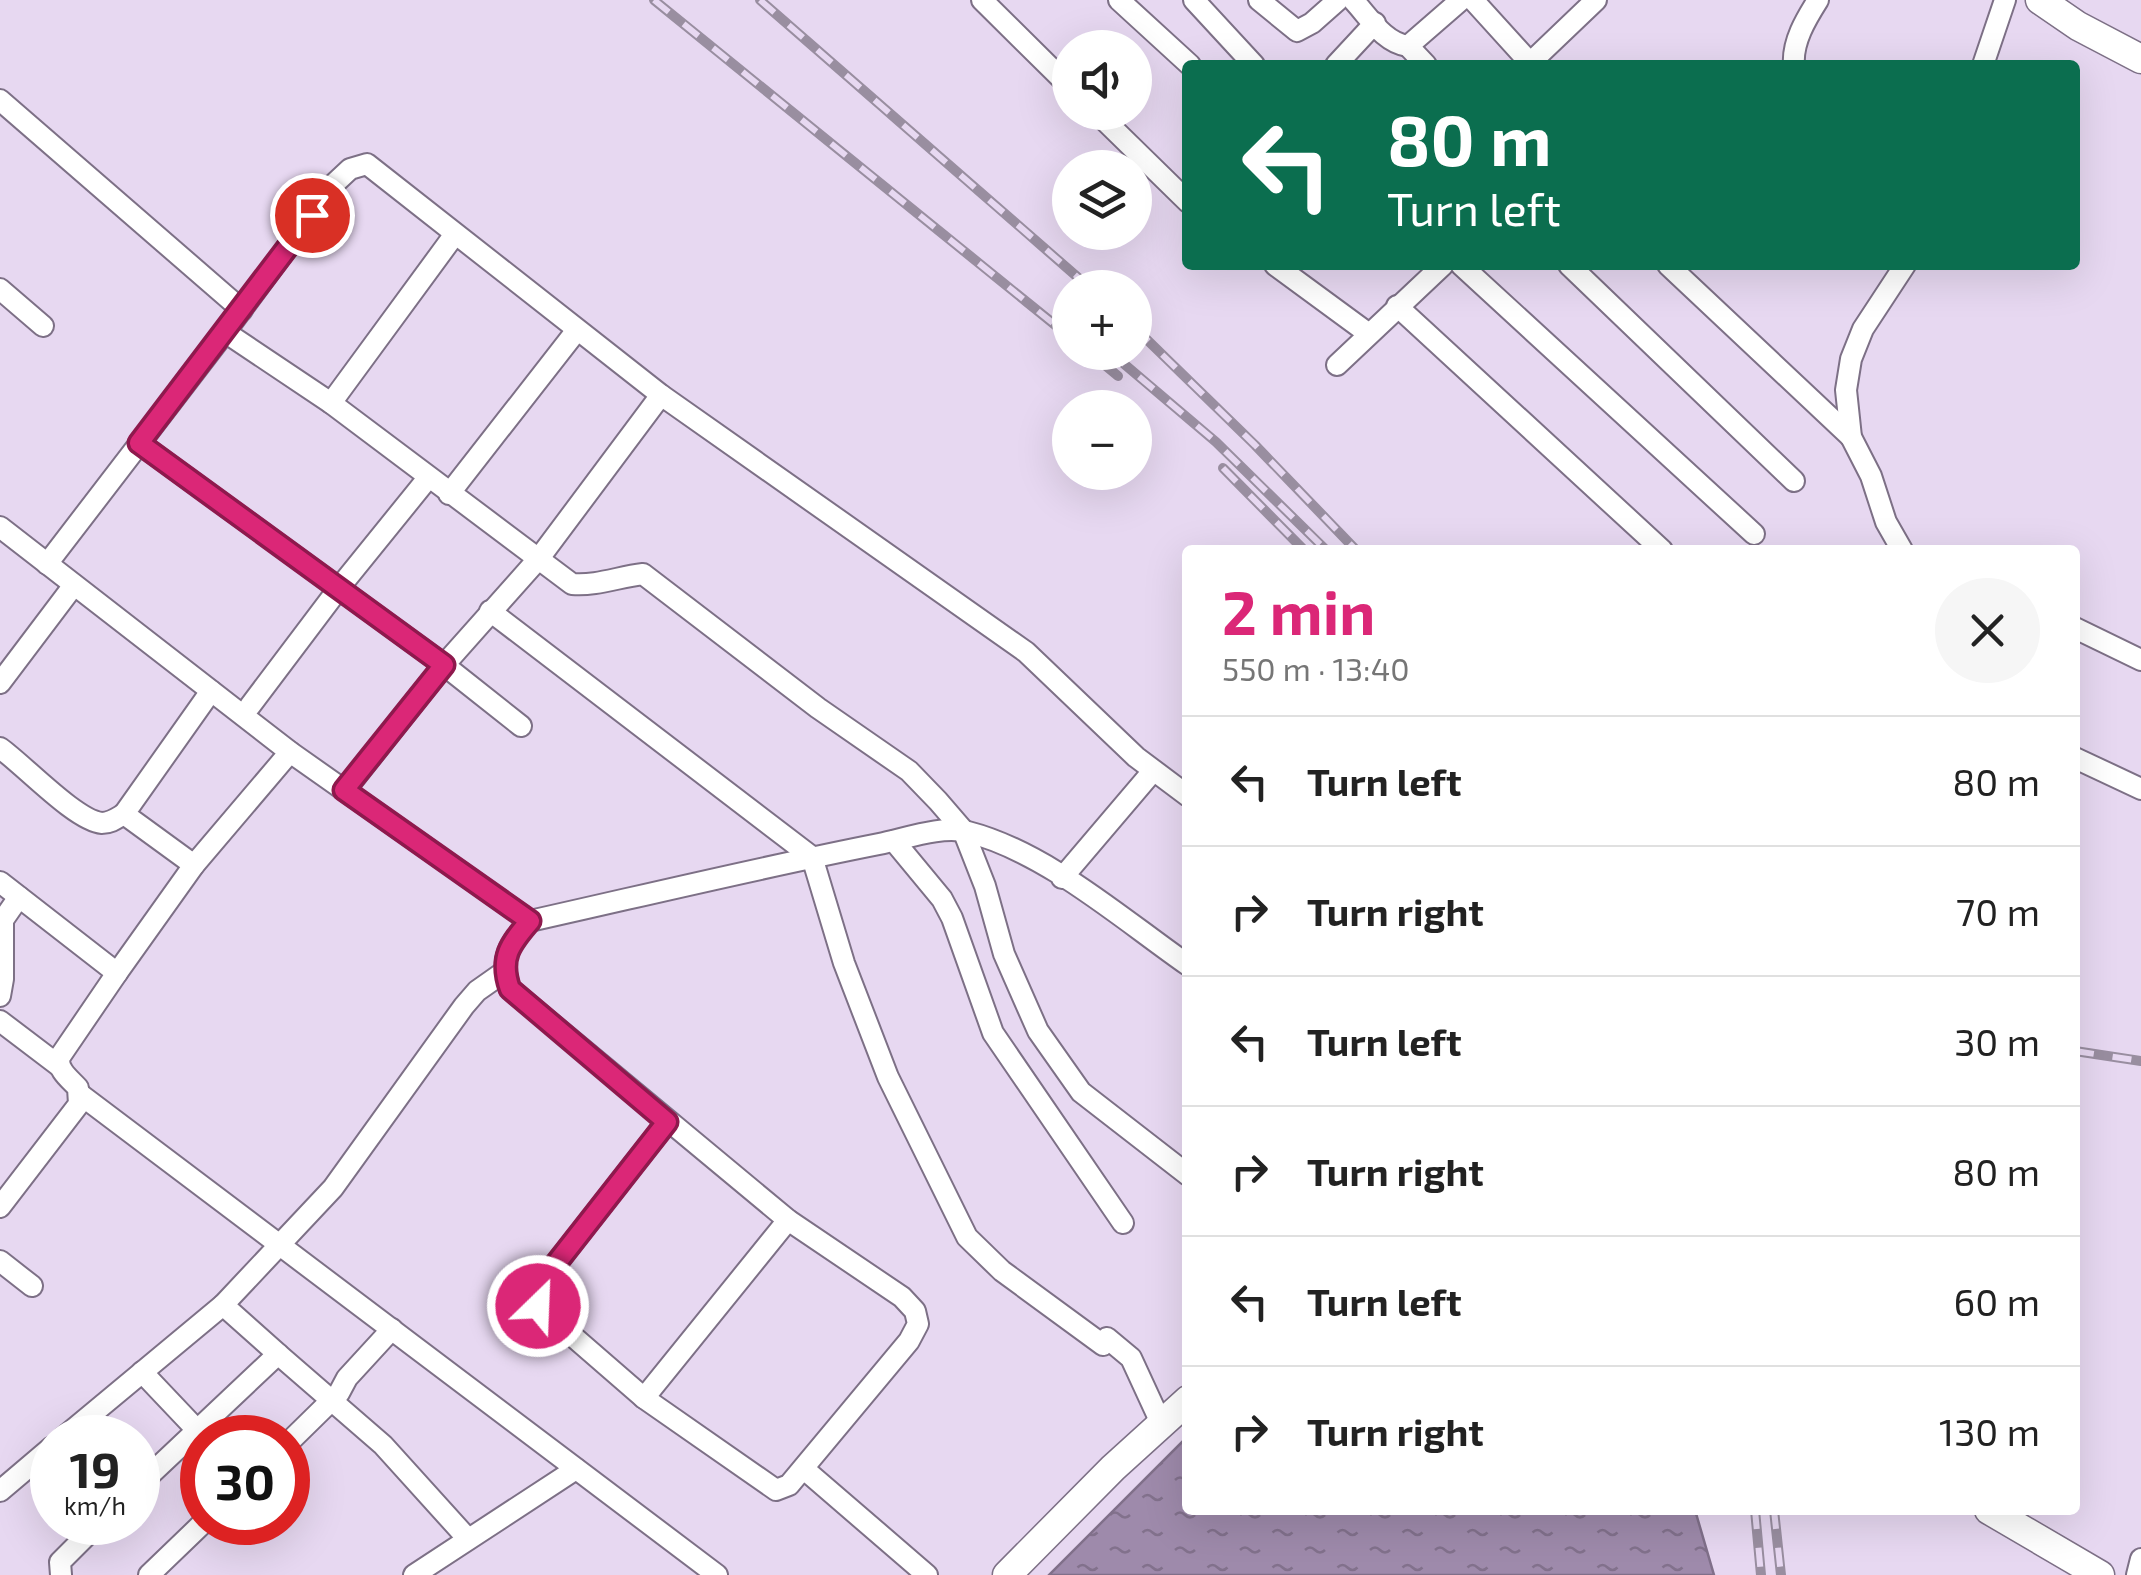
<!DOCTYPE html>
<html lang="en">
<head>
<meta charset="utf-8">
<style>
	:root { --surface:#fff; --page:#f6f6f6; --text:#222; --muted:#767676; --line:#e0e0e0; --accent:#db2777 }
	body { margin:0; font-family:"Exo 2",sans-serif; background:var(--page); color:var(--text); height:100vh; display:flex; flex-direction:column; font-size:38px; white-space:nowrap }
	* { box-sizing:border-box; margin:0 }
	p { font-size:32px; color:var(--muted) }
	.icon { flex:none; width:55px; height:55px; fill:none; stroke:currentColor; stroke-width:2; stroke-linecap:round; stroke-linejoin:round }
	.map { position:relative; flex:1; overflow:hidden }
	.panel { position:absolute; left:1182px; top:545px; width:898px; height:970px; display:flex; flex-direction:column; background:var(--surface); border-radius:10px; box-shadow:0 10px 40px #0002 }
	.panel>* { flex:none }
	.hud { position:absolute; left:1182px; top:60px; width:898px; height:210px; border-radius:10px; box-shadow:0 10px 40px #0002; background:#0b6e4f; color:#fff; overflow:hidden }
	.fabs { position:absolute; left:1052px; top:30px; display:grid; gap:20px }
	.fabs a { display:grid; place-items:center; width:100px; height:100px; border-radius:50%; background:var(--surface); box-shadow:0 10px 40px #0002; font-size:50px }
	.speed { position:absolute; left:30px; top:1415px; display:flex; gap:20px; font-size:50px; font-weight:700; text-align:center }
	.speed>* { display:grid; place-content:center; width:130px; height:130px; border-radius:50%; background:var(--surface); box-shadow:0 10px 40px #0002; line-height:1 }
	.speed small { font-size:25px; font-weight:400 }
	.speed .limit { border:15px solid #d22; background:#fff; color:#111 }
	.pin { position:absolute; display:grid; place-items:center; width:85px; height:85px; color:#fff; margin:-42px; border:5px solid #fff; border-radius:50%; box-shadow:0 2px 10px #0007 }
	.me { position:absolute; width:110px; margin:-55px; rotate:24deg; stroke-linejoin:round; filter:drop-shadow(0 0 8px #0008) }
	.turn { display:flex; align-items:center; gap:35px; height:210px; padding:0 40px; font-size:45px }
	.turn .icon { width:130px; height:130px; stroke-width:2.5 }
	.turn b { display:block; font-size:70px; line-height:85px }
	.round { display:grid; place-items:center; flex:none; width:105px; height:105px; border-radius:52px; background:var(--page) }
	.head { display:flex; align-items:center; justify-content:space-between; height:170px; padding:0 40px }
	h1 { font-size:60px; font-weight:700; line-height:75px; color:var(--accent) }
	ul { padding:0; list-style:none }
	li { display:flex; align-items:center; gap:30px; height:130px; padding:0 40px; border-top:2px solid var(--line) }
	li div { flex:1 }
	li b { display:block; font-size:38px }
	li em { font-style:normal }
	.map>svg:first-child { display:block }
</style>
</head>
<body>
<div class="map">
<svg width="2141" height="1575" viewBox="0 0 2141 1575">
	<defs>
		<pattern id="water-ripples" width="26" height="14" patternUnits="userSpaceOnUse" patternTransform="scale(2.5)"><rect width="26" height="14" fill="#9e8aab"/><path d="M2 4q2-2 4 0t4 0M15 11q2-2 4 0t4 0" fill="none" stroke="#82718c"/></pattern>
	</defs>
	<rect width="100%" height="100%" fill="#e7d8f1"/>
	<polygon fill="url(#water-ripples)" stroke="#80708a" stroke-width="2.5" points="1187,1437 1188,1510 1695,1510 1714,1575 1049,1575"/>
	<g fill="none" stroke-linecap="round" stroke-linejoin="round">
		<g stroke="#7d7086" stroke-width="24">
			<g id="street">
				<polyline points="982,0 1070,87"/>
				<polyline points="1119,0 1190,65"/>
				<polyline points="1194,0 1254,65"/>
				<polyline points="1259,0 1297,31 1312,23 1338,0"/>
				<path d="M1353 0C1369 17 1384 43 1408 46L1461 0"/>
				<polyline points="1473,0 1532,65"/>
				<polyline points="1408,46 1426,65"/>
				<polyline points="1530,63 1596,0"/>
				<polyline points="1336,65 1375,23"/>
				<path d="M1794 65C1792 42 1806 19 1818 0"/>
				<polyline points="1983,65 2005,0"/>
				<polyline points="0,100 242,310"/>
				<polyline points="1096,112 1188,202"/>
				<polyline points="1275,265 1369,334"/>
				<polyline points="1461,265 1754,534"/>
				<polyline points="1569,265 1794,481"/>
				<polyline points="1668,265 1851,437"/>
				<polyline points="0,289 43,326"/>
				<polyline points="1397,306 1662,550"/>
				<polyline points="1337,365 1443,265"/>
				<polyline points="331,403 455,234"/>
				<polyline points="139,443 444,665 521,726"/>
				<polyline points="449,494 577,330"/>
				<path d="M0 527 290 752 530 921C646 895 762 867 879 844 905 839 941 825 968 832 1046 852 1122 919 1188 965"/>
				<polyline points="1902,550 1886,522 1871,476 1851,437 1846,390 1851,359 1863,329 1905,265"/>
				<polyline points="47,564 225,332"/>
				<polyline points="490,611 812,857 844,963 888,1077 967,1237 1002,1271 1103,1345"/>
				<polyline points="2075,628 2141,660"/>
				<polyline points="0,683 74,585"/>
				<polyline points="250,706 339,588 428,478"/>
				<path d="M0 748C24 765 76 821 102 823 111 823 117 818 124 814"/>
				<polyline points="2075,758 2141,789"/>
				<polyline points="345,790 444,665 540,557 661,395"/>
				<path d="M1188 796 1136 757 1026 652 661 395 367 164 350 169 335 183 225 332 331 403 572 584C597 586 618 577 643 574L818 708 909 771 938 801 963 830 985 886 1004 954 1038 1031 1081 1092 1188 1175"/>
				<polyline points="894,841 942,899 952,918 993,1033 1123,1223"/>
				<polyline points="194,865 124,814 211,691"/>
				<polyline points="1062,878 1153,771"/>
				<polyline points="0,882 117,973 194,865 290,752"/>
				<path d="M530 921C509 944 499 958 510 989L788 1220 902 1297 915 1311 918 1324 909 1341 789 1485 776 1490 644 1398 538 1306 537 1288 667 1122"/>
				<polyline points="0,996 3,979 3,920 19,897"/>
				<polyline points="0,1021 58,1065"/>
				<polyline points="81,1095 717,1575"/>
				<path d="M0 1207 79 1104 78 1088C70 1079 58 1071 59 1058L117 973"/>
				<polyline points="0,1261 32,1286"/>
				<polyline points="223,1305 333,1188 464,1006 477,991 504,972"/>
				<polyline points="1107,1338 1131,1358 1161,1423"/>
				<polyline points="142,1372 197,1430"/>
				<polyline points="644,1398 788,1220"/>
				<polyline points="63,1438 223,1305 278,1354"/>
				<polyline points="288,1443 339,1393 347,1378 392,1329"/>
				<polyline points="804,1469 927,1575"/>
				<polyline points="138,1486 278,1354 383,1445 468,1539"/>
				<polyline points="0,1491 52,1447"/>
				<polyline points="61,1575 60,1562 100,1522"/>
				<polyline points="149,1575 204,1522"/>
				<polyline points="414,1575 576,1469"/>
				<polyline points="2137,1575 2141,1559"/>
			</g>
		</g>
		<g stroke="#7d7086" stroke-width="31">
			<g id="secondary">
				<polyline points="2040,0 2078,26 2141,59"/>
				<polyline points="1989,1510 2100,1575"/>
				<polyline points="1007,1575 1113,1468 1188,1400"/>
			</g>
		</g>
		<use href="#street" stroke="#fff" stroke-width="20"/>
		<use href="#secondary" stroke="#fff" stroke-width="28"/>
		<g stroke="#998ea0" stroke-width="10">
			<g id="rail">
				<polyline points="654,0 1070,337"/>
				<polyline points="760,0 1090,288"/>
				<polyline points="1135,328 1255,445 1356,550"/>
				<polyline points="1089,352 1118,376"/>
				<polyline points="1110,352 1216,442 1326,550"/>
				<polyline points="1223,468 1304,550"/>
				<polyline points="2075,1051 2141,1061"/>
				<polyline points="1755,1510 1761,1575"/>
				<polyline points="1774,1510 1781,1575"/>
			</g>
		</g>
		<use href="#rail" stroke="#e7d8f1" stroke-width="6" stroke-dasharray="19" stroke-linecap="butt"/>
	</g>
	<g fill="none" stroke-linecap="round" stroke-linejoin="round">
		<g stroke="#8e194d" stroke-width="25">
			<path id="route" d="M312 215 139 443 444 665 344 790 530 921C510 944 499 958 510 989L667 1122 537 1288 538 1306"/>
		</g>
		<use href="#route" stroke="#db2777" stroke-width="18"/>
	</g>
</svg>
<div class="fabs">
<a><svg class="icon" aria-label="sound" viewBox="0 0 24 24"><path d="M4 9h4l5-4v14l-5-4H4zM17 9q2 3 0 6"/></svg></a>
<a><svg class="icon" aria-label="layers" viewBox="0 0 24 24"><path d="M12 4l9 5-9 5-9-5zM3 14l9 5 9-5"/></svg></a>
<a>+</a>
<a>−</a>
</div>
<div class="speed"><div>19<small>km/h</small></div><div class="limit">30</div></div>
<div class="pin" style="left:312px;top:215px;background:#d93025"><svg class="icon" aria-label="arrive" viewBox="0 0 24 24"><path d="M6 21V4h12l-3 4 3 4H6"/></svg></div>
<svg class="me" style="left:538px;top:1306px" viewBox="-20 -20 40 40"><circle r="17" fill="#db2777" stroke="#fff" stroke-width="3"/><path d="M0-11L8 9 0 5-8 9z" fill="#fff"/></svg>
<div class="hud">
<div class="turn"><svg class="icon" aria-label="left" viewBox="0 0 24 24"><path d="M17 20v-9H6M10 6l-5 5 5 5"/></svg><div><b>80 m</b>Turn left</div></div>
</div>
<section class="panel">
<div class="head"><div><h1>2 min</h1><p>550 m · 13:40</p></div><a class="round"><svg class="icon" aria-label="close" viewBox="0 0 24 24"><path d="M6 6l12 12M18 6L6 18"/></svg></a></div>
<ul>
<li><svg class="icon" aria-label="left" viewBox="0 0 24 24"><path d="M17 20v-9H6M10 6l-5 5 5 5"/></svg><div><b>Turn left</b></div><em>80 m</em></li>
<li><svg class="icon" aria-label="right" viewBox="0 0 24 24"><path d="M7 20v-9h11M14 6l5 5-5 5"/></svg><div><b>Turn right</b></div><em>70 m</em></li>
<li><svg class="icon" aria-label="left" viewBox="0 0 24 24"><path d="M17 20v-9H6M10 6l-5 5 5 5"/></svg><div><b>Turn left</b></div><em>30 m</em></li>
<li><svg class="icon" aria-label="right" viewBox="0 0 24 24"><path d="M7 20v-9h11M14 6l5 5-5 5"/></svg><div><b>Turn right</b></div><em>80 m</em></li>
<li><svg class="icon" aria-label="left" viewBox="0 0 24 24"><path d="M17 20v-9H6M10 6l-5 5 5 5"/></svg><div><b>Turn left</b></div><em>60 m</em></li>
<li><svg class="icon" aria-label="right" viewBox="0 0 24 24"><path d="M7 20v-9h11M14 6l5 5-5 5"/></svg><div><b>Turn right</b></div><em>130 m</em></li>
</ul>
</section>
</div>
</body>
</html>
